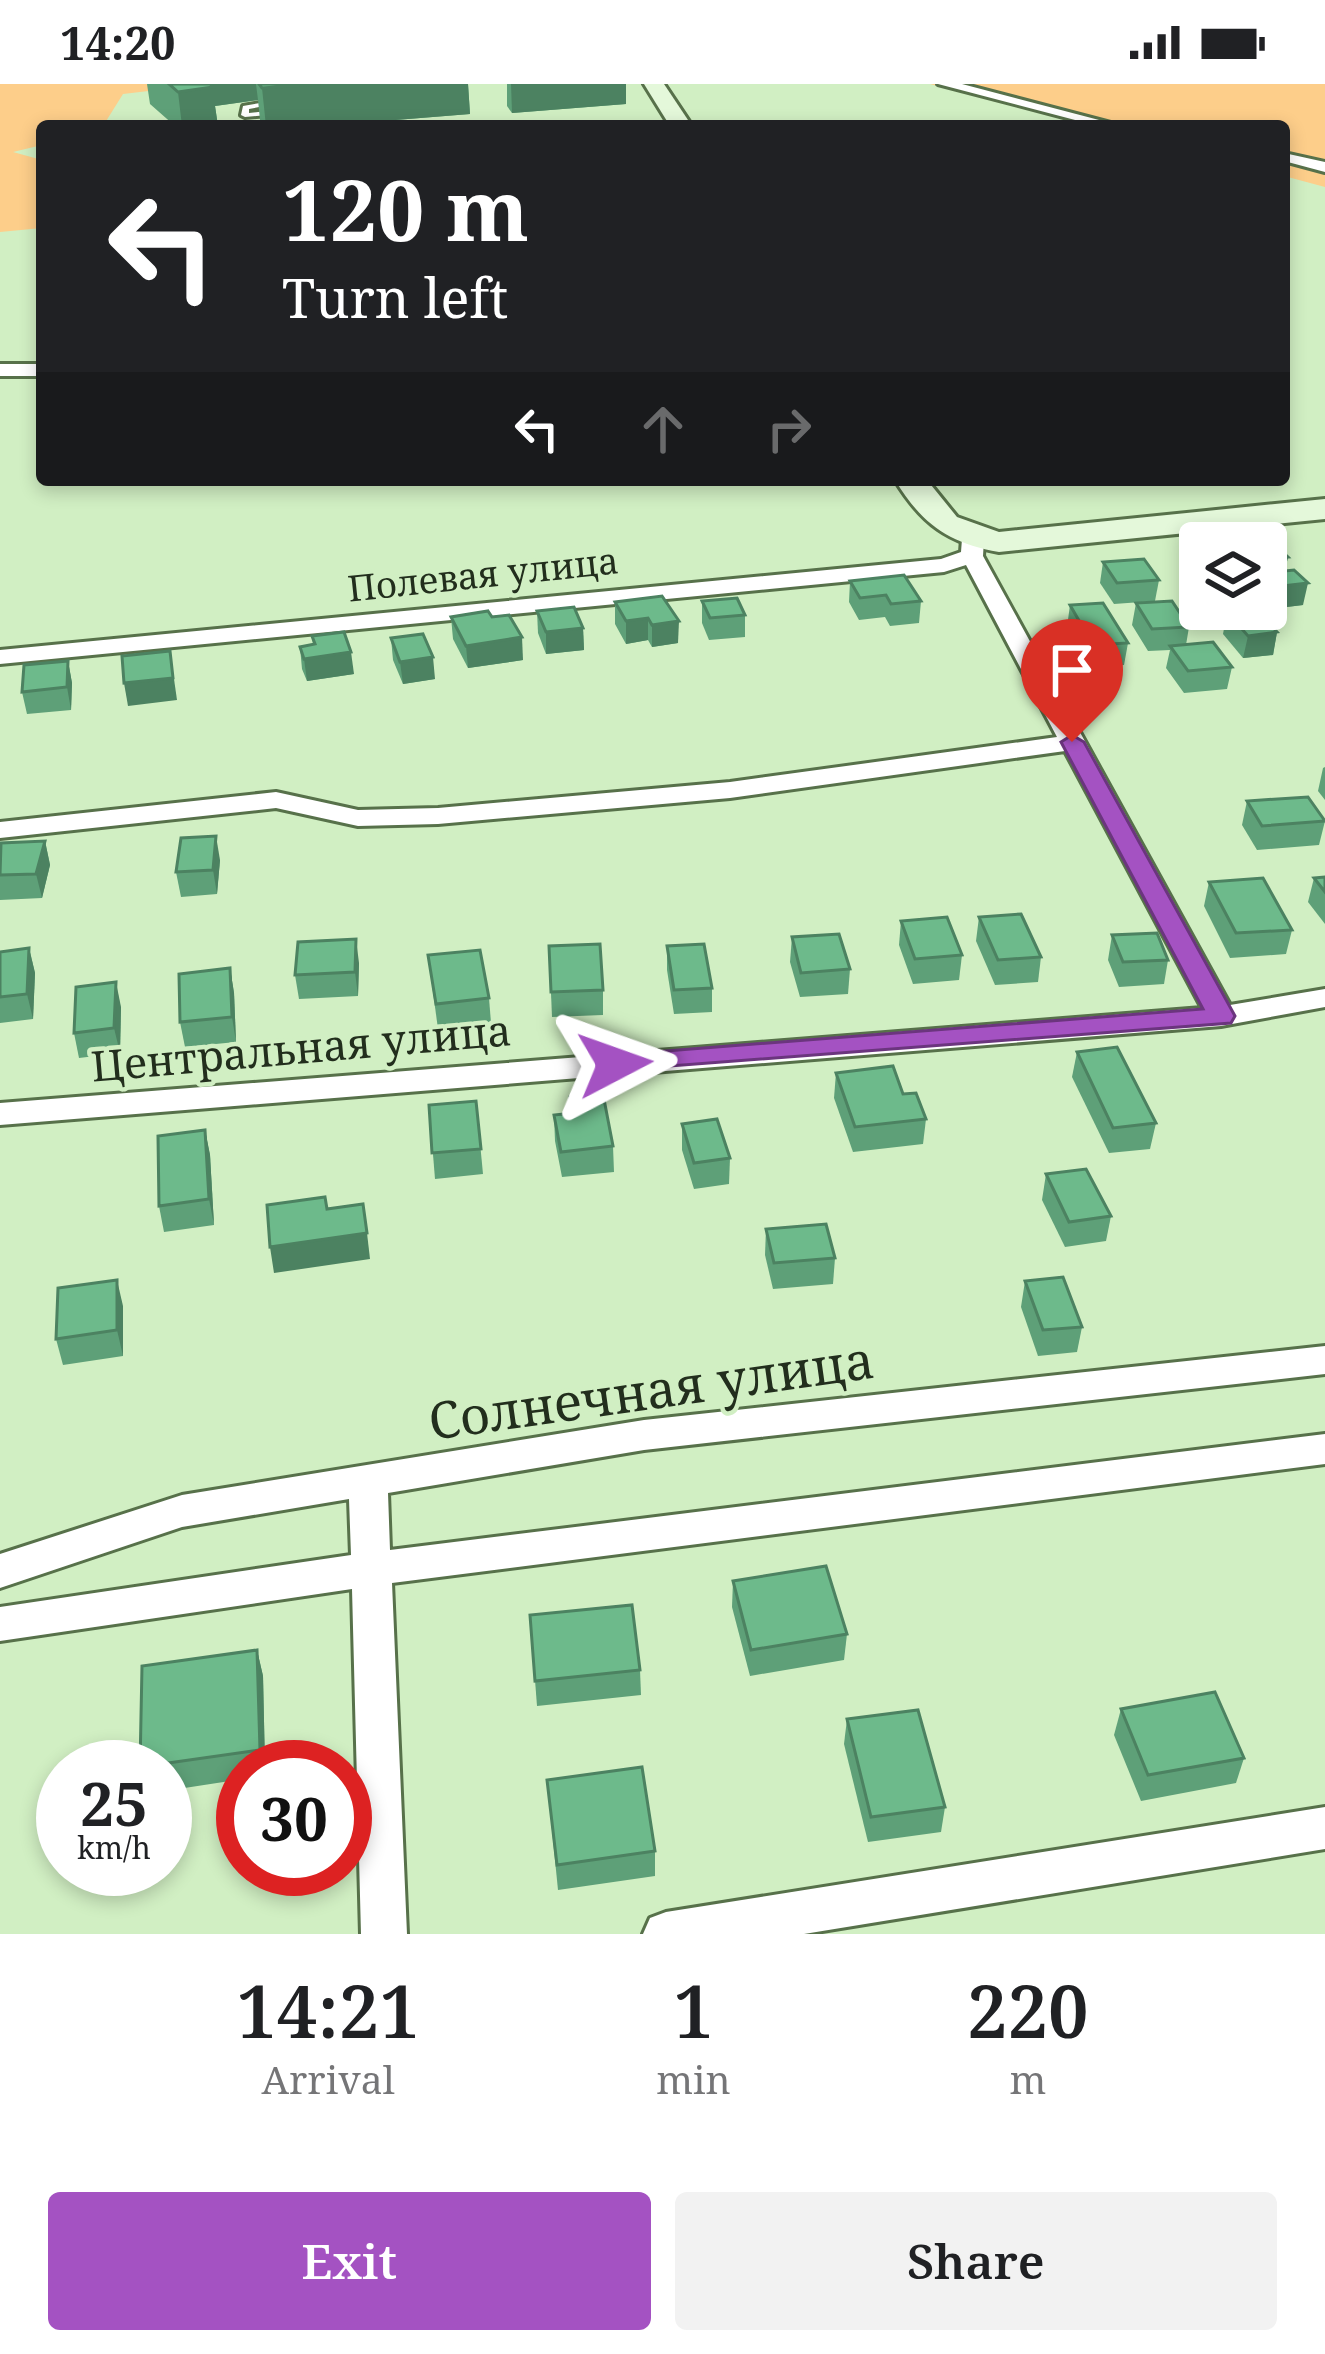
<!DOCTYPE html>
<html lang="en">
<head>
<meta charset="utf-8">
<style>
	:root { --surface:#fff; --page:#f2f2f2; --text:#202124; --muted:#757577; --accent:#a452c2 }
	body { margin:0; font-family:"Noto Serif",serif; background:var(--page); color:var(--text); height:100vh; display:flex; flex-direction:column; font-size:45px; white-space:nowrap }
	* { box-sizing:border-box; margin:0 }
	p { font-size:39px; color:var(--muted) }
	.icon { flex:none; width:66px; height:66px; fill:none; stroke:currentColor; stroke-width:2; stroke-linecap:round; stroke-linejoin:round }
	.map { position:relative; height:1850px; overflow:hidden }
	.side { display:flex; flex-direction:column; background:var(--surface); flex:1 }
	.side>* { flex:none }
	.guide { position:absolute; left:36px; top:36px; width:1254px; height:366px; border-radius:12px; box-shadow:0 6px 18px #0003; background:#202124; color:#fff; overflow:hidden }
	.controls { position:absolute; left:1179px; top:438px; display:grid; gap:24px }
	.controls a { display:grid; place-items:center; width:108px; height:108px; border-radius:12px; background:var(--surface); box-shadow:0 6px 18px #0003; font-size:60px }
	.speed { position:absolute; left:36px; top:1656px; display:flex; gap:24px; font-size:60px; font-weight:700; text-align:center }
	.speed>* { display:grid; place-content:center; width:156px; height:156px; border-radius:50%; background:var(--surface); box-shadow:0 6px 18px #0003; line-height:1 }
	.speed small { font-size:30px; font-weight:400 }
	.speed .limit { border:18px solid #d22; background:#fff; color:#111 }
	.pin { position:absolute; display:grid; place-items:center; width:102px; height:102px; color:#fff; margin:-123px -51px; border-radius:50% 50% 50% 0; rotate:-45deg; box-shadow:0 0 12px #0007 }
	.pin .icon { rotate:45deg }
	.me { position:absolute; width:132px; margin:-66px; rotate:86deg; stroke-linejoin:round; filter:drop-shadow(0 0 9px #0008) }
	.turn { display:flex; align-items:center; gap:42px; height:252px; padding:0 48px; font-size:54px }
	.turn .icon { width:156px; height:156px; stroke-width:2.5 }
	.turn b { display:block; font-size:84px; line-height:102px }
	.lanes { display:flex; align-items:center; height:114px; padding:0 48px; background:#0003; justify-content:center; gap:60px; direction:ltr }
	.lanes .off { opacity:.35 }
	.eta { display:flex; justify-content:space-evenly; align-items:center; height:204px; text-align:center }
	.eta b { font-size:72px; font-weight:600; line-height:84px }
	.primary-button { display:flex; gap:24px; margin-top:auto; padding:24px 48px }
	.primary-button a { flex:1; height:138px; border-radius:12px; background:var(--accent); color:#fff; font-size:48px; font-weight:600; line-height:138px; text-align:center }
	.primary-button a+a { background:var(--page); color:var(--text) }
	.status { display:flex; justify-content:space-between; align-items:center; height:84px; padding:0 60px; background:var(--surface); direction:ltr }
	.status svg { height:33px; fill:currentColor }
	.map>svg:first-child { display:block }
</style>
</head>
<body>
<div class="status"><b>14:20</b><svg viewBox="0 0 49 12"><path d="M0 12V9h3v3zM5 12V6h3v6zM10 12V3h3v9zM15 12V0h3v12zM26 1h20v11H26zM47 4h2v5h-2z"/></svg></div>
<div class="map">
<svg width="1325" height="1850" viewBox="0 0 1325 1850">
	<rect width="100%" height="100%" fill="#d1efc3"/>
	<g fill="#fdce8a">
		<polygon points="0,0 208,0 123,10 103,42 42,42 42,61 13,68 42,76 42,144 0,148"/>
		<polygon points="930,0 1325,0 1325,103 1284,92 1284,42 1091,42"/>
	</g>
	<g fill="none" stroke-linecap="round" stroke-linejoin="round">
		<g stroke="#57714a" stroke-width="6">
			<polygon id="lane" points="278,16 280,19 249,25 249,29 275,26 278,30 245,33 241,31 243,22"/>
		</g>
		<g stroke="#57714a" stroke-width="6">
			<g id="street">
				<polygon points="938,0 962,0 1122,42 1098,42"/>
				<polygon points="1284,69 1325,78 1325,88 1284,77"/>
				<rect x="0" y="280" width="42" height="12"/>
				<polygon points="973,448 984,455 983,472 1230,921 1325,905 1325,923 1221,942 0,1041 0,1019 1202,924 1065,667 730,714 438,740 358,742 276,724 0,754 0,738 276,708 358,726 438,724 730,698 1057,653 966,481 944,488 0,580 0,566 941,475 961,468 962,455"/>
				<polygon points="1325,1262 1325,1290 644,1366 388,1409 390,1466 1325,1350 1325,1380 392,1499 407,1850 361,1850 352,1505 0,1557 0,1523 351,1471 349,1415 182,1443 0,1504 0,1470 182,1411 644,1336"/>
				<polygon points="1325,1723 1325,1765 804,1850 643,1850 650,1834 666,1828"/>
			</g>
		</g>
		<g stroke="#57714a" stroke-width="6">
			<g id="secondary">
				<polygon points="644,0 664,0 692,42 670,42"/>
				<path d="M895 396H927L957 433 999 448 1325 415V435L999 468C948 459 922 440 895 396Z"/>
			</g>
		</g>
		<use href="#lane" fill="#fff" fill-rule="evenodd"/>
		<use href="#street" fill="#fff" fill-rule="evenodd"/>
		<use href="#secondary" fill="#e4f8da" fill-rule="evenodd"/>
	</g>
	<g fill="#5ea078">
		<polygon points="147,0 468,0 470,30 321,42 264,42 260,36 258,16 215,22 218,42 175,42 150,20"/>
		<polygon points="507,0 626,0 626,20 512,29 507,22"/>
		<polygon points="1266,459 1288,473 1285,487 1303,521 1270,525 1266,520"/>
		<polygon points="1103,478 1159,496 1155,517 1114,520 1100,499"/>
		<polygon points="850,497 921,517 919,539 890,542 885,533 859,536 849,518"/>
		<polygon points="662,512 678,559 652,563 648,556 626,560 615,540 615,518"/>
		<polygon points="702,517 745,531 745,553 709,556 702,539"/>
		<polygon points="1136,519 1189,543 1186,561 1232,583 1227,605 1184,609 1166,584 1170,566 1148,567 1132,541"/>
		<polygon points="1070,521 1128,559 1124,581 1090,584 1067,543"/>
		<polygon points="537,527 583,544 584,566 546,570 538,549"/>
		<polygon points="1227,528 1277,548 1273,571 1243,574 1223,550"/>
		<polygon points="451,533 523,576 468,584 453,555"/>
		<polygon points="312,552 354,590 307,597 302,585 300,563 313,561"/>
		<polygon points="391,554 435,595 403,600 393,576"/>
		<polygon points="68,577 72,599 71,626 27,630 22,608"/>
		<polygon points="1325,683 1325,716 1318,707 1323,684"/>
		<polygon points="1247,717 1325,737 1319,761 1257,766 1242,741"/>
		<polygon points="45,757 50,781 42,814 0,816 0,763"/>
		<polygon points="220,776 217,810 181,813 176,788"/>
		<polygon points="1325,793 1325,840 1308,818 1314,794"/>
		<polygon points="1209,798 1292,846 1286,870 1230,874 1204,822"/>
		<polygon points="979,833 1041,873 1038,898 995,901 976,857"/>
		<polygon points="901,837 962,871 959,896 913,900 899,861"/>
		<polygon points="1112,851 1168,876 1164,900 1119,903 1108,876"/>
		<polygon points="792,853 850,885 848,910 800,913 790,878"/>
		<polygon points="549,862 603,906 603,931 552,933"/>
		<polygon points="667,862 712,904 712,928 674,930 667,886"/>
		<polygon points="29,864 35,889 33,935 0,939 0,868"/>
		<polygon points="428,871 489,914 491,939 438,945"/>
		<polygon points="359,879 358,912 299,915 295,891"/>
		<polygon points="230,884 234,909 236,958 185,963 180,938"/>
		<polygon points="121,923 120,969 79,974 74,949"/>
		<polygon points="1077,968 1156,1039 1150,1065 1109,1069 1072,993"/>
		<polygon points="836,989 903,1010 926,1035 923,1060 853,1068 834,1014"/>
		<polygon points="570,1013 613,1062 614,1088 562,1093 555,1057 554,1031 571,1030"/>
		<polygon points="476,1017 483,1090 435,1095 429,1021"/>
		<polygon points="682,1040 730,1074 729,1100 694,1105 682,1066"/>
		<polygon points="205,1046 210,1071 214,1141 164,1148 159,1122"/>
		<polygon points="1046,1090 1111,1132 1106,1157 1065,1163 1042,1116"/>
		<polygon points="766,1145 835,1174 833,1200 773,1205 765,1171"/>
		<polygon points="1025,1197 1082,1243 1077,1268 1038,1272 1021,1223"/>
		<polygon points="123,1222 123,1272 63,1281 56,1255"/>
		<polygon points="733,1497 847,1550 844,1576 750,1592 732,1523"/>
		<polygon points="530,1531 640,1586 641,1611 537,1622"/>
		<polygon points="257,1566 263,1592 265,1683 243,1683 243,1695 165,1707 165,1683 140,1683"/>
		<polygon points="1121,1625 1244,1674 1236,1699 1141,1717 1114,1651"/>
		<polygon points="847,1635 945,1723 941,1748 868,1758 844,1660"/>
		<polygon points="547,1696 655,1767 655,1792 558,1806"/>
	</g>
	<g fill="#4c8261">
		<polygon points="194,0 256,0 258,16 215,22 218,42 182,42 178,8"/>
		<polygon points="259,0 468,0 470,30 321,42 266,42 262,4"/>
		<polygon points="511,0 626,0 626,20 512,29"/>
		<polygon points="1288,473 1283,494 1266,494 1266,475"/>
		<polygon points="1308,499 1303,521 1270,525 1274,503"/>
		<polygon points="648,534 648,556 626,560 626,537"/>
		<polygon points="679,537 678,559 652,563 652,541"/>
		<polygon points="583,544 584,566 546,570 546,548"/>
		<polygon points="1277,548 1273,571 1243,574 1248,552"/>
		<polygon points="522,553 523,576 468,584 466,562"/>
		<polygon points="170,567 177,616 128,622 124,599"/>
		<polygon points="351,568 354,590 307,597 304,575"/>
		<polygon points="433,573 435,595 403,600 400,578"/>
		<polygon points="68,577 72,599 71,626 67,603"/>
		<polygon points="216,752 220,776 217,810 213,786"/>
		<polygon points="45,757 50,781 42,814 36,790"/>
		<polygon points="356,855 359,879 358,912 355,888"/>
		<polygon points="29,864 35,889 33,935 27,910"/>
		<polygon points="230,884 234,909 236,958 232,933"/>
		<polygon points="116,898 121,923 120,969 114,944"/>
		<polygon points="205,1046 210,1071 214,1141 209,1115"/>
		<polygon points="367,1149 370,1175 274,1189 270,1163"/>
		<polygon points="117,1196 123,1222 123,1272 117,1246"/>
		<polygon points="257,1566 263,1592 265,1683 260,1666"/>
	</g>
	<g fill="#6dba8b" stroke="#4c8261" stroke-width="3">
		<polygon points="169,0 210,0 213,3 178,8"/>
		<polygon points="259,0 320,0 262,4"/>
		<polygon points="1271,457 1288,473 1266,475 1266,459 1249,459"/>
		<polygon points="1144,475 1159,496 1117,499 1103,478"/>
		<polygon points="1294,486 1308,499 1274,503 1266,494 1266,489"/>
		<polygon points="904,491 921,517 891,520 886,511 860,514 850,497"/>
		<polygon points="662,512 679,537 652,541 648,534 626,537 615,518"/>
		<polygon points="737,514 745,531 710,534 702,517"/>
		<polygon points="1172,517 1189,543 1152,545 1136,519"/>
		<polygon points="1103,519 1128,559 1093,561 1070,521"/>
		<polygon points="574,523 583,544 546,548 537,527"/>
		<polygon points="1256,525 1277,548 1248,552 1227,528"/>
		<polygon points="488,527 492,533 509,531 522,553 466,562 451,533"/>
		<polygon points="344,548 351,568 304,575 300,563 315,560 312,552"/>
		<polygon points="423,550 433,573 400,578 391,554"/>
		<polygon points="1213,558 1232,583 1188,587 1170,562"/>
		<polygon points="170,567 173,594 124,599 122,572"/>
		<polygon points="68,577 67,603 22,608 24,581"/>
		<polygon points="1308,713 1325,737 1262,742 1247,717"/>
		<polygon points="216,752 213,786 176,788 181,754"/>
		<polygon points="45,757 36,790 0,791 1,759"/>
		<polygon points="1325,793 1325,808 1314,794"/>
		<polygon points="1263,794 1292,846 1236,849 1209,798"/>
		<polygon points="1021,830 1041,873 998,876 979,833"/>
		<polygon points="947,833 962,871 915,875 901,837"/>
		<polygon points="1157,849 1168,876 1123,878 1112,851"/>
		<polygon points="839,850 850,885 801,889 792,853"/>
		<polygon points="356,855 355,888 295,891 298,858"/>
		<polygon points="600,860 603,906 551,908 549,862"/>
		<polygon points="704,860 712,904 674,906 667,862"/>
		<polygon points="29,864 27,910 0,913 0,868"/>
		<polygon points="480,866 489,914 436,920 428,871"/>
		<polygon points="230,884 232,933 180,938 179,890"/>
		<polygon points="116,898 114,944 74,949 76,903"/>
		<polygon points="1117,963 1156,1039 1113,1044 1077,968"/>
		<polygon points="893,982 903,1010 916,1009 926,1035 855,1043 836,989"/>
		<polygon points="603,1010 613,1062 561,1068 554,1031 573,1029 570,1013"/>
		<polygon points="476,1017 481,1065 432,1069 429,1021"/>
		<polygon points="717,1035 730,1074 694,1079 682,1040"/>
		<polygon points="205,1046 209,1115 159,1122 158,1052"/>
		<polygon points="1086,1085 1111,1132 1069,1138 1046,1090"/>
		<polygon points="325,1113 327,1125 363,1120 367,1149 270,1163 267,1121"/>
		<polygon points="826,1140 835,1174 774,1179 766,1145"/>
		<polygon points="1063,1193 1082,1243 1043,1246 1025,1197"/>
		<polygon points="117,1196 117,1246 56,1255 58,1204"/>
		<polygon points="826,1482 847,1550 751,1566 733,1497"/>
		<polygon points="632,1521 640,1586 535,1597 530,1531"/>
		<polygon points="257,1566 260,1666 140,1683 142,1582"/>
		<polygon points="1215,1608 1244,1674 1148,1691 1121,1625"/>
		<polygon points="918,1626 945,1723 871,1733 847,1635"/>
		<polygon points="642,1683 655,1767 557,1781 547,1696"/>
	</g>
	<polygon fill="#a452c2" stroke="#6b357e" stroke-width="3" points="1072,651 1084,658 1235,932 1231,939 605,987 601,980 605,974 615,971 1203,925 1061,658"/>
	<g text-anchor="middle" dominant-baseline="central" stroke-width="9" stroke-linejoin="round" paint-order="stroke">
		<g font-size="36" fill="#222e1d" stroke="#d1efc3">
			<text transform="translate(483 490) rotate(-6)">Полевая улица</text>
		</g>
		<g font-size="42" fill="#222e1d" stroke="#d1efc3">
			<text transform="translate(301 963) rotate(-5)">Центральная улица</text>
		</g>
		<g font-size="51" fill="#222e1d" stroke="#d1efc3">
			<text transform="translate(651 1305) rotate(-8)">Солнечная улица</text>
		</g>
	</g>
</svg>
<div class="controls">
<a><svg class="icon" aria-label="layers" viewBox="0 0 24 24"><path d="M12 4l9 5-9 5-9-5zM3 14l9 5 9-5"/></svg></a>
</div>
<div class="speed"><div>25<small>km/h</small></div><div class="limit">30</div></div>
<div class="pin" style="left:1072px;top:658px;background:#d93025"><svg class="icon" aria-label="arrive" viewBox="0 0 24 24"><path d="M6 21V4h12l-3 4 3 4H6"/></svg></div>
<svg class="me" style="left:615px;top:980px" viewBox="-20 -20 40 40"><path d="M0-17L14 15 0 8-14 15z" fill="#a452c2" stroke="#fff" stroke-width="4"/></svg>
<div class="guide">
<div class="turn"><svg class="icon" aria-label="left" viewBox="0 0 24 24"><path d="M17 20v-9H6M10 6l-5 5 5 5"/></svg><div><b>120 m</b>Turn left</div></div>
<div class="lanes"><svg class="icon" aria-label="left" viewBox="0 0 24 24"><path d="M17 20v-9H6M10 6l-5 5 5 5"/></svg><svg class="icon off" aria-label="ahead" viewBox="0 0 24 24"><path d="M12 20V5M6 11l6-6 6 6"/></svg><svg class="icon off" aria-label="right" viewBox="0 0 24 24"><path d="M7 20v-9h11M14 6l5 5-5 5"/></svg></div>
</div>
</div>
<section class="side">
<div class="eta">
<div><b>14:21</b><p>Arrival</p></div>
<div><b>1</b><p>min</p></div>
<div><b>220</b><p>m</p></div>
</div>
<div class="primary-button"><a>Exit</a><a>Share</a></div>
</section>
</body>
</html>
